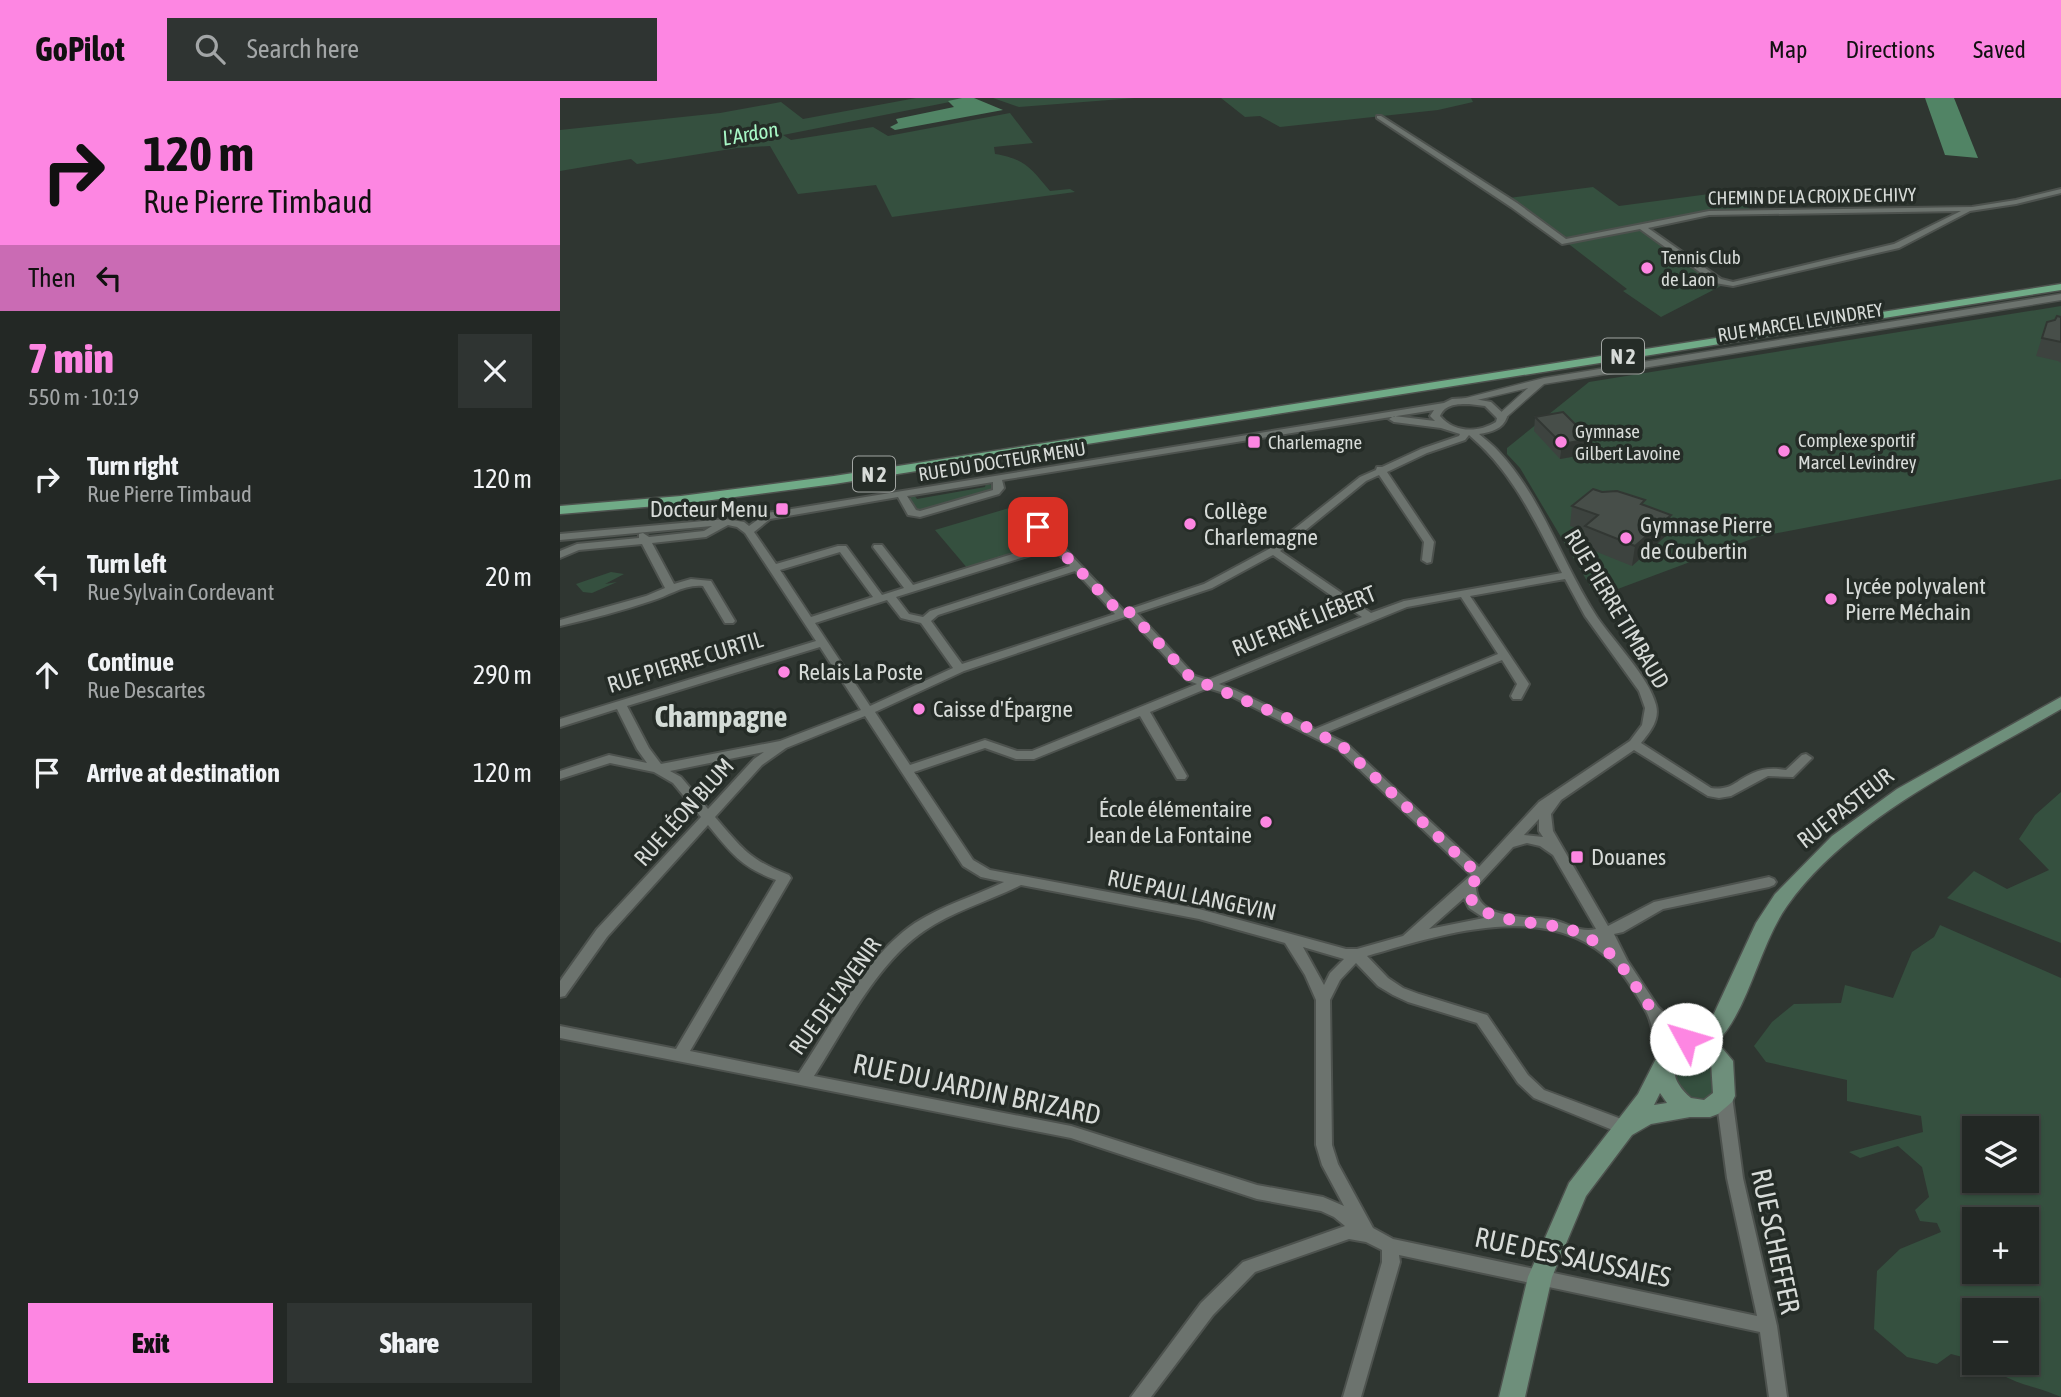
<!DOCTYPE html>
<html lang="en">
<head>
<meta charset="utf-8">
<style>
	:root { --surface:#232825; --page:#2f3432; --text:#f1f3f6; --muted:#a3a6a7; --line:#404442; --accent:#fd86e2 }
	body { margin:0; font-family:"Asap Condensed",sans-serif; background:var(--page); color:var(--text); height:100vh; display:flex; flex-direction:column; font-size:26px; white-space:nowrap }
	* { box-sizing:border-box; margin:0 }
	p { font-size:23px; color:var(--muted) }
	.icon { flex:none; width:38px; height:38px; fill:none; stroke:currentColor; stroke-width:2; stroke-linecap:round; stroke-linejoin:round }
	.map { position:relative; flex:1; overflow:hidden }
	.drawer { display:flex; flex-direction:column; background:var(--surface); width:560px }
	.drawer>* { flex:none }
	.banner { background:#fd86e2; color:#111; overflow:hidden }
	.controls { position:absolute; left:1402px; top:1018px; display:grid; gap:14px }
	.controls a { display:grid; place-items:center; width:77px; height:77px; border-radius:0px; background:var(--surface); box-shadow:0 2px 5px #0004,0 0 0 2px var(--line); font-size:35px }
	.pin { position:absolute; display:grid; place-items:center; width:60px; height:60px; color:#fff; margin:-30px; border-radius:14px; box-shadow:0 4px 10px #0006 }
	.me { position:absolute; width:77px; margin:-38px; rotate:309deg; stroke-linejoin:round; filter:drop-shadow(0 0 5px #0008) }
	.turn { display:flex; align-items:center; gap:24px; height:147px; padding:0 28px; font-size:32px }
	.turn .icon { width:91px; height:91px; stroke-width:2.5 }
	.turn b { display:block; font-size:49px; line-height:60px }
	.then { display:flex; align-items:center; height:66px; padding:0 28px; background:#0003; gap:14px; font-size:26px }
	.round { display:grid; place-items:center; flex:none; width:74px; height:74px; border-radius:0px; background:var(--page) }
	.overview { display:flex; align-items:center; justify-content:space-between; height:119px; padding:0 28px }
	h1 { font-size:42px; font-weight:800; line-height:52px; color:var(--accent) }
	.cta { display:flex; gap:14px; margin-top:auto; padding:14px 28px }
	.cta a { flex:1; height:80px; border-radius:0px; background:var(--accent); color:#111; font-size:28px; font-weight:800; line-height:80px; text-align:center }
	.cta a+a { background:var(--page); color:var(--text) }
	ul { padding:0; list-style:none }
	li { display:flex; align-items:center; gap:21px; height:98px; padding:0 28px }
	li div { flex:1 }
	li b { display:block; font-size:26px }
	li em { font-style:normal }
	header { display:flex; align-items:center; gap:42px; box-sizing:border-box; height:98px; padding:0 35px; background:var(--accent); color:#111 }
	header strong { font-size:33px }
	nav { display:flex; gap:38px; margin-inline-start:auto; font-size:24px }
	.search { width:490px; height:63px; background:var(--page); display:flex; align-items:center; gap:18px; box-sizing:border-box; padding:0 24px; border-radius:0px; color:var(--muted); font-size:26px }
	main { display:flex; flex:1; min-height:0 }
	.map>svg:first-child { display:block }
</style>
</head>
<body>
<header>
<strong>GoPilot</strong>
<div class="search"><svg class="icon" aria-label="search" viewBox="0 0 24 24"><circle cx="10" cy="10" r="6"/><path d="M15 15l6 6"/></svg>Search here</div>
<nav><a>Map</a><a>Directions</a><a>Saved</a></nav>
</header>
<main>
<section class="drawer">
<div class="banner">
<div class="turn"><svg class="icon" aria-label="right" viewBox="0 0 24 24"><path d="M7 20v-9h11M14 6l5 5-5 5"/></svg><div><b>120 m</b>Rue Pierre Timbaud</div></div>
<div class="then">Then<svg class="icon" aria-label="left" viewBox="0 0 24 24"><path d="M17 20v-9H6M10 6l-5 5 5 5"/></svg></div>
</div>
<div class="overview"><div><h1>7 min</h1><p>550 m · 10:19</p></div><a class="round"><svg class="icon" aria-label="close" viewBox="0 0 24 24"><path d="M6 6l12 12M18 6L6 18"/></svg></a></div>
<ul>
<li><svg class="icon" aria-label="right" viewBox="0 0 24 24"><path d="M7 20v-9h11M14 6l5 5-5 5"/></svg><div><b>Turn right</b><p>Rue Pierre Timbaud</p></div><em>120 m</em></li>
<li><svg class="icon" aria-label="left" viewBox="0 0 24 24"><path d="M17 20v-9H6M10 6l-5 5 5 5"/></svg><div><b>Turn left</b><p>Rue Sylvain Cordevant</p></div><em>20 m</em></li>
<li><svg class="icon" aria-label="ahead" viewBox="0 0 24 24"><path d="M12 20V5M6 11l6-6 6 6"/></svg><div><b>Continue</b><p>Rue Descartes</p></div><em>290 m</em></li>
<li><svg class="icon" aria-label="arrive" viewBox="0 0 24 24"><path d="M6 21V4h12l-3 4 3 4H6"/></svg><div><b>Arrive at destination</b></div><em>120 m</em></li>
</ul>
<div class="cta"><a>Exit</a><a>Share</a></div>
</section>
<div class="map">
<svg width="1501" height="1299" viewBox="0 0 1501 1299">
	<rect width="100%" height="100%" fill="#2f3631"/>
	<g fill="#35503f" fill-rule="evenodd">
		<path d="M356 0H410L223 37 231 42 313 29 328 38 450 15 473 45 434 49 435 56C466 61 471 71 490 93L510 91 515 94 332 119 316 87 238 96 210 48 177 50 77 66 71 61 0 73V32L160 15 221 4 243 21Z"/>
		<polygon points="433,0 575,0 459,9"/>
		<polygon points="661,0 911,0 913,4 878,12 720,29 700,18 685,19"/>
		<polygon points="1033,89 1059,108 1164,94 1193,113 1142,115 1076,129 1161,188 1101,219 1063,193 1067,191 949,100"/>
		<polygon points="1501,208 1501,381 1197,439 1047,495 1033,493 960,370 947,356 947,350 1029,284"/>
		<polygon points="426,385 436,389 431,393 367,412 355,411 348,401 354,397 357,401 425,389"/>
		<polygon points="456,408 492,445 408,471 375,432"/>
		<polygon points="51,474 64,476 45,486 57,484 32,495 23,494 16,486"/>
		<polygon points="1501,694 1501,845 1387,800 1414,773 1447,791 1489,772 1459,741 1475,717"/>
		<path d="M1380 827 1501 880V1299C1470 1285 1454 1289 1426 1265H1466V1213H1414V1262L1391 1256 1377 1266 1347 1259 1314 1231 1317 1173 1340 1151 1381 1134 1377 1125 1360 1123 1355 1112 1369 1099 1362 1069 1338 1048 1300 1060 1289 1054 1363 1034 1361 1018 1287 1003V982L1206 964 1194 948 1212 924 1234 906 1281 905 1285 887 1333 900 1352 854 1374 839ZM1414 1031H1466V1083H1414ZM1414 1122H1466V1174H1414Z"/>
		<polygon points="1124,950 1152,957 1156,998 1150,1002 1129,1004 1111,983 1117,955"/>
	</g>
	<g fill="#518465">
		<polygon points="402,0 414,0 443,12 335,32 330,29 338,25 336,21 394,9 388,3"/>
		<polygon points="1365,0 1394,0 1418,60 1385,57"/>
	</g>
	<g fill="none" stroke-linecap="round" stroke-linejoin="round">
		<g stroke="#4d524e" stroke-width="4">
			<g id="minor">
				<path d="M817 18H821L957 105 1006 141 1149 113 1412 109 1456 102 1501 91V95L1456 106 1410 113 1339 150 1173 188 1155 185 1080 131 1002 146 951 109 817 20ZM1401 113 1334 146 1173 184 1161 181 1088 130 1149 117Z"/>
				<path d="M909 300 931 304 947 319C943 331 931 334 919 336 926 342 934 348 939 354 983 401 1002 466 1037 519 1054 544 1089 579 1096 607 1100 622 1090 634 1081 645L1151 690C1172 693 1176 682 1193 675 1204 670 1214 670 1226 672L1242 657 1246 656 1252 660 1233 679 1208 678 1171 698 1159 700 1148 698 1074 652 1001 702 991 716 993 733 1048 828 1094 804 1209 779 1214 781 1216 784 1214 787 1209 789 1103 811 1063 834 1054 836 1067 862 1098 909 1137 945 1134 949C1123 953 1115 942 1107 935L1114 962 1111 966 1106 968 1101 966C1093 950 1095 931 1087 915 1078 899 1067 880 1054 866 990 800 883 836 807 858L828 880 843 890 859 896 927 917 968 977 984 992 1072 1025 1074 1030 1072 1035 1066 1036 1060 1035 974 1000 958 985 917 925 848 904 833 897 818 888 796 865 780 882 770 902 772 1047 778 1066 813 1130 833 1141 1197 1218 1167 1080 1156 998 1159 994 1164 992 1169 994 1172 998 1183 1080 1217 1228 1227 1299H1209L1200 1234 839 1157 840 1164 801 1299H783L822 1164V1152L806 1144 789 1141 695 1174 653 1217 591 1299H571L641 1205 683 1164 785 1128 774 1119 761 1113 697 1101 511 1040 0 940V928L116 951 216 782C181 769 171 755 148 727L47 839 5 898 0 899V883L37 831 141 719 113 685 94 674 50 665 0 681V673L49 657 87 665 77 651 57 611 0 629V621L256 543 185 435 177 429 168 427 146 439 92 445 114 486 131 481 151 483 175 523 173 525H165L143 488C124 486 109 498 91 503 61 513 30 521 0 528V522L86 498 105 490 82 446 19 452 0 460V453L17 446 79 440V436L83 435 89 439 144 433 152 428 0 442V436L166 421 184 424 189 428 207 415 884 305 892 301ZM909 306 925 308 937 320 936 324C918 335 894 335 880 318 885 306 897 306 909 306ZM874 312 870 318 875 323 834 318 829 321 834 324 881 330 900 336 899 338 861 351 822 369H817L816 372 800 379 709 451 644 486 564 513 466 410H458V414L488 445 353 487 322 447H314L313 449 344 490 322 497 286 448H278L216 466 194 434 210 421 338 399 348 417 360 419 439 396 444 390 442 382ZM909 337C954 375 975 424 1002 475L844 503 811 515 720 453 806 383 819 377 864 444 862 462 867 465 871 464 874 444 827 374 867 355 905 342ZM433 384V392L360 413 356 412 347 398ZM493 450 510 468 370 513 363 519 349 516 336 499ZM280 454 313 499 251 519 220 472ZM713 457 802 519 648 582 635 578 577 515 652 490ZM515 473 555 516 402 566 371 523 378 517ZM1005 481 1025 518 1079 593 1085 610 1082 627 1070 643 979 704 919 769 787 646 765 635 942 562 957 586 951 598 953 601H961L969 586 910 498ZM901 499 938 556 755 631 675 592 659 586 847 509ZM327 502 341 520 361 525 393 570 310 608 255 525ZM568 518 627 582 637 586 472 653H457L425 642 350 667 315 614 404 573ZM260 549 301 612 220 643 101 666 89 650 67 608ZM648 590 667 596 779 652 911 777 843 838 797 851H786L639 811 430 772 413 762 354 674 425 650 456 661H474L580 618 617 681H625L627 678 590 614ZM305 618 403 768 421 779 444 784C415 798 383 807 355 825 306 858 272 926 239 975L130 953 231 780 229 777C189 762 182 750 155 719L202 667 226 650ZM204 654 194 661 148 711 121 679 110 673ZM979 721V733L983 739 964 737ZM967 745 980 748 993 757 1036 831C1021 835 1009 826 994 822 970 817 917 824 916 789L953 749ZM461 787 639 821 725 845 745 877 756 902V1047L762 1067 784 1108 763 1099 697 1087 511 1028 254 978C285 930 316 866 364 833 393 813 429 803 461 787ZM904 800 909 810 924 820 869 831ZM743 849 784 861 770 875 764 887Z"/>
			</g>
		</g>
		<g stroke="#4d524e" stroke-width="3">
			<polygon id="tertiary" points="1501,196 1501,202 984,286 942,323 936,319 938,317 968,290 900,306 894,303 984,280"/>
		</g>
		<g stroke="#4d524e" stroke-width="3">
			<path id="secondary" d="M1501 599V611C1409 665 1290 719 1227 808 1199 848 1189 911 1157 944L1173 963 1175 998 1172 1004 1158 1016 1150 1019H1130L1091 1026 1072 1037 1026 1098 992 1179 965 1299H939L968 1179 1009 1085 1078 996 1102 949 1115 939 1142 932 1151 922 1196 825 1215 796 1272 738 1337 691ZM1128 953 1139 954 1151 964 1153 995 1144 1002 1131 1000C1114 985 1106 969 1128 953ZM1100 995 1107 1005 1094 1007Z"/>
		</g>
		<g stroke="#4d524e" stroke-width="3">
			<polygon id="primary" points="1501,186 1501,192 274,386 121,406 0,416 0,408 121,398 274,378"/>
		</g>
		<use href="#minor" fill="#6c736e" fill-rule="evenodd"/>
		<use href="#tertiary" fill="#6c736e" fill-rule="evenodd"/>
		<use href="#secondary" fill="#6e8f7b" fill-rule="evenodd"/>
		<use href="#primary" fill="#70ab87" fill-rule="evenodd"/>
	</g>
	<g fill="#3d433f">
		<polygon points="1501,219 1501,265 1498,263 1476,258 1487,224 1495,222"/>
		<polygon points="975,319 1030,341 1028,356 1000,361 974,333"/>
		<polygon points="1085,407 1107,437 1072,468 1022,448 1024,433 1010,428 1012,408"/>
	</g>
	<g fill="#323733">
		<polygon points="1030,341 1028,356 1000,361 1002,346"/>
		<polygon points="1111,417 1107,437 1072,468 1075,448"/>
	</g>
	<g fill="#474e49" stroke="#323733" stroke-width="2">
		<polygon points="1497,218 1501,219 1501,244 1482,240 1487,224 1495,222"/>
		<polygon points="1003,314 1030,341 1002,346 975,319"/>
		<polygon points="1033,391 1042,394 1057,393 1085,402 1081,406 1111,417 1075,448 1025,428 1038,417 1012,408"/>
	</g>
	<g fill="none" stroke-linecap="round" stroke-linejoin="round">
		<path stroke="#fd86e2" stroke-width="12" stroke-dasharray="0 21.6" d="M478 429 562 517 570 514 631 580 739 625 783 649 920 778 909 788C905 828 985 822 1012 832 1057 850 1067 878 1093 913 1102 924 1115 933 1126 941"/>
	</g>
	<g fill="#fd86e2" stroke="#252c27" stroke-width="2.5">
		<circle cx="1087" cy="170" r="7"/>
		<rect x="687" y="337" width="14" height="14" rx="3.5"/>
		<circle cx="1001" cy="344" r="7"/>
		<circle cx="1224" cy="353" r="7"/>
		<rect x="215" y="404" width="14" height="14" rx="3.5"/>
		<circle cx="630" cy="426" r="7"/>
		<circle cx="1066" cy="440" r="7"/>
		<circle cx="1271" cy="501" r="7"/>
		<circle cx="224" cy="574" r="7"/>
		<circle cx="359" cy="611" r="7"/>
		<circle cx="706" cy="724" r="7"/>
		<rect x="1010" y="752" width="14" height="14" rx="3.5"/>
	</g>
	<g text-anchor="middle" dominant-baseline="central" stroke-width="7" stroke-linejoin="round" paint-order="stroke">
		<g font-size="19" fill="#d7dbd8" stroke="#252c27">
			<text transform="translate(1252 98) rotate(-1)">CHEMIN DE LA CROIX DE CHIVY</text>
			<text transform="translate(1240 224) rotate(-9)">RUE MARCEL LEVINDREY</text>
			<text transform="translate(442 363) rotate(-9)">RUE DU DOCTEUR MENU</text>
		</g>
		<g font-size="19" fill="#d7dbd8" stroke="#252c27" text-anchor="start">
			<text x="1101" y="159">Tennis Club<tspan x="1101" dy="22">de Laon</tspan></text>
			<text x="1015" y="333">Gymnase<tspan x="1015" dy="22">Gilbert Lavoine</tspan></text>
			<text x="1238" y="342">Complexe sportif<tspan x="1238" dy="22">Marcel Levindrey</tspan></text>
			<text x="708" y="344">Charlemagne</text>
		</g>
		<g font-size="21" font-style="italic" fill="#a7f7c5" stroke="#252c27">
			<text transform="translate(190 35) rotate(-10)">L'Ardon</text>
		</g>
		<g fill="#252c27" stroke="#a2a6a3" stroke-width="2">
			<rect x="1042" y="240.5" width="42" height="35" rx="5"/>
			<rect x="293" y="358.5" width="42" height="35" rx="5"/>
		</g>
		<g font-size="21" font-weight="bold" fill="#d7dbd8">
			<text x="1063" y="258">N 2</text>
			<text x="314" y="376">N 2</text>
		</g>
		<g font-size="23" fill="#d7dbd8" stroke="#252c27" text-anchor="start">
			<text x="208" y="411" text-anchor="end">Docteur Menu</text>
			<text x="644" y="413">Collège<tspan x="644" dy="26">Charlemagne</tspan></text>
			<text x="1080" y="427">Gymnase Pierre<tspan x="1080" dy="26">de Coubertin</tspan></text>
			<text x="1285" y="488">Lycée polyvalent<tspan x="1285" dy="26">Pierre Méchain</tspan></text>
			<text x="238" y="574">Relais La Poste</text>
			<text x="373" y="611">Caisse d'Épargne</text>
			<text x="692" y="711" text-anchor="end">École élémentaire<tspan x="692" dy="26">Jean de La Fontaine</tspan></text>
			<text x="1031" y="759">Douanes</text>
		</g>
		<g font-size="23" fill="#d7dbd8" stroke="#252c27">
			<text transform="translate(1057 511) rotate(59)">RUE PIERRE TIMBAUD</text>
			<text transform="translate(744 523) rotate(-22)">RUE RENÉ LIÉBERT</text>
			<text transform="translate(125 564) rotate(-17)">RUE PIERRE CURTIL</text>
			<text transform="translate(1285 710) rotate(-38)">RUE PASTEUR</text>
			<text transform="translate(124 714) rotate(-48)">RUE LÉON BLUM</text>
			<text transform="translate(632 797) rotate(12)">RUE PAUL LANGEVIN</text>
			<text transform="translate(275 898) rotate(-54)">RUE DE L'AVENIR</text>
		</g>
		<g font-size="28" fill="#d7dbd8" stroke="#252c27">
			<text transform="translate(417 991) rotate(12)">RUE DU JARDIN BRIZARD</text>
			<text transform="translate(1216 1143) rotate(78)">RUE SCHEFFER</text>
			<text transform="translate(1013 1159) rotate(12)">RUE DES SAUSSAIES</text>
		</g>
		<g font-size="30" font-weight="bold" fill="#d4dcd7" stroke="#252c27">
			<text x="161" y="618">Champagne</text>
		</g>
	</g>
</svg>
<div class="controls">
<a><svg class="icon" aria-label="layers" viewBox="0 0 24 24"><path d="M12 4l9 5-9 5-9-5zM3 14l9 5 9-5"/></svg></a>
<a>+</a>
<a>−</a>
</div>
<div class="pin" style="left:478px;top:429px;background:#d93025"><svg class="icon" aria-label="arrive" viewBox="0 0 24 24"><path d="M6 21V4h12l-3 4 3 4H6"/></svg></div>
<svg class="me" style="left:1126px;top:941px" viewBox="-20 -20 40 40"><circle r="19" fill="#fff"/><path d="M0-13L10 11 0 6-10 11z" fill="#fd86e2"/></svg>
</div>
</main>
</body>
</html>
